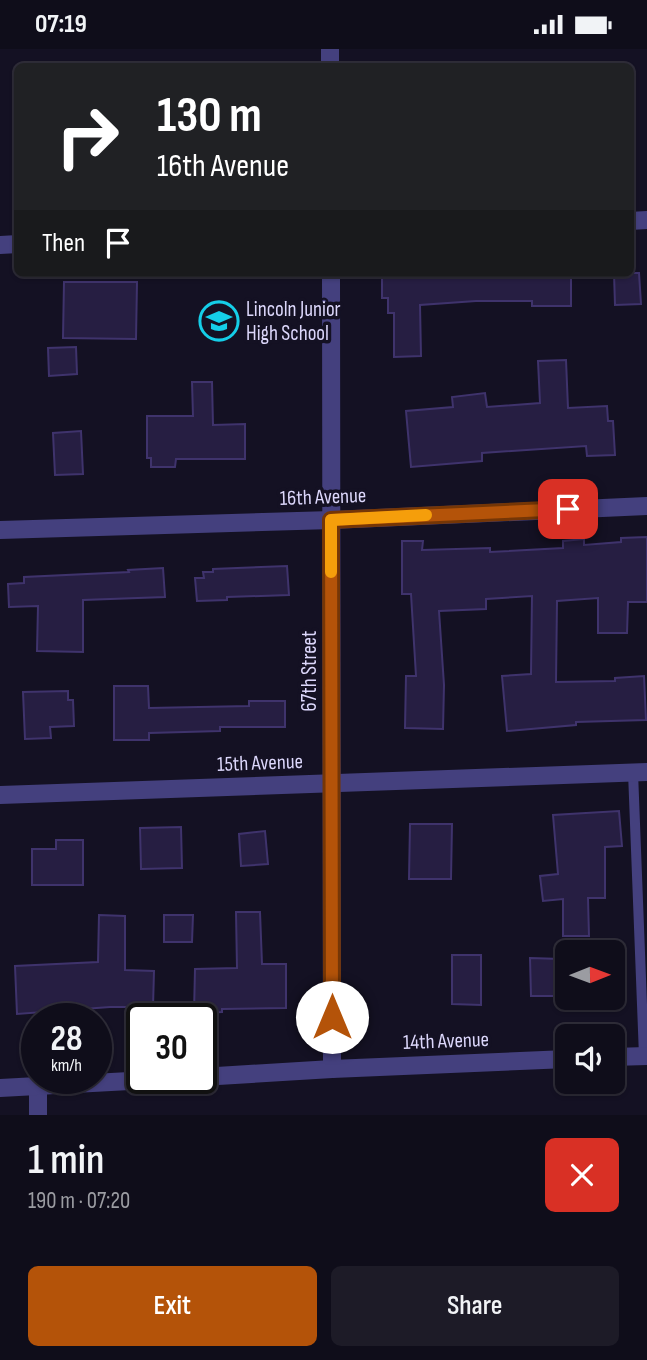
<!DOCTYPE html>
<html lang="en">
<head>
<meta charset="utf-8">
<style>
	:root { --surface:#0f0d1a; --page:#1d1b27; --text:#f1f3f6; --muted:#9b9ca2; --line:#2f2d39; --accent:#b45309 }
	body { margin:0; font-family:"Sofia Sans Condensed",sans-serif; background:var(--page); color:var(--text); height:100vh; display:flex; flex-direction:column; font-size:26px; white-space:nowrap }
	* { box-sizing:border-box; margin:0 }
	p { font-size:23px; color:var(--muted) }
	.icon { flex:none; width:38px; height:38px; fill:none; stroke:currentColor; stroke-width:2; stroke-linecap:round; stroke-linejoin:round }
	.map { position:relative; height:1066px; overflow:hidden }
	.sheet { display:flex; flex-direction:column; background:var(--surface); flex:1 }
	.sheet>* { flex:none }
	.top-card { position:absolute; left:14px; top:14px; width:620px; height:214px; border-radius:10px; box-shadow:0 2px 5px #0004,0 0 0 2px var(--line); background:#202124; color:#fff; overflow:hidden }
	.needle { width:46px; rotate:89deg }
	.controls { position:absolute; left:555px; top:891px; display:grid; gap:14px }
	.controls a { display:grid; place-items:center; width:70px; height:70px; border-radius:10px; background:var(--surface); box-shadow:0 2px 5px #0004,0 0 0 2px var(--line); font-size:35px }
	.speed { position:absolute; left:21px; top:954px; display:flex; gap:14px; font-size:35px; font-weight:700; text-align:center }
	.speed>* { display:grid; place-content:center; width:91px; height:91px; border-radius:50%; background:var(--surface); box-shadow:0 2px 5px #0004,0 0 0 2px var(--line); line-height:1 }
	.speed small { font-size:18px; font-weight:400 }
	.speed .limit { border:4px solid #111; border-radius:10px; background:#fff; color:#111 }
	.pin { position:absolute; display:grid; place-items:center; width:60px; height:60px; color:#fff; margin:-30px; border-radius:14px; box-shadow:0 4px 10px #0006 }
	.me { position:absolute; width:77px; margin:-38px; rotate:0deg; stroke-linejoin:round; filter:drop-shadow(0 0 5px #0008) }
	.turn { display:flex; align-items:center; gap:24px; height:147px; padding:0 28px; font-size:32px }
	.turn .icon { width:91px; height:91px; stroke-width:2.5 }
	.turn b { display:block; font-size:49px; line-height:60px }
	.then { display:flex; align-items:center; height:66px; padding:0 28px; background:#0003; gap:14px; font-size:26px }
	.round { display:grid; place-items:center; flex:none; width:74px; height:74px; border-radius:10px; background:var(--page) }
	.summary { display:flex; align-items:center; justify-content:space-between; height:119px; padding:0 28px }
	h1 { font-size:42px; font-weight:600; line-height:52px }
	.button { display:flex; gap:14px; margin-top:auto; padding:14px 28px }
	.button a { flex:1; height:80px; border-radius:10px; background:var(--accent); color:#fff; font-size:28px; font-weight:600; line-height:80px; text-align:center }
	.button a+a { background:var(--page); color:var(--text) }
	.status { display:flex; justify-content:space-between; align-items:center; height:49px; padding:0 35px; background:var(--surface); direction:ltr }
	.status svg { height:19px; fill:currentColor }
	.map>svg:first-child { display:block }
</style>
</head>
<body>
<div class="status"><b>07:19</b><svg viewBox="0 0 49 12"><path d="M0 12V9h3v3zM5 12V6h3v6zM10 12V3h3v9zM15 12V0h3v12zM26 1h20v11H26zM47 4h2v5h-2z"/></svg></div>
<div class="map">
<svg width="647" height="1066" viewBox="0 0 647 1066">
	<rect width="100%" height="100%" fill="#141123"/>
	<g fill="#261e42" stroke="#3f336c" stroke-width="2">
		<polygon points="388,224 532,226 532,224 571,224 571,257 532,257 532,252 476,252 420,256 421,307 394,308 394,264 388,264 388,249 382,249 382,229 388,229"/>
		<polygon points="614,224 639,224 641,255 615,256"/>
		<polygon points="64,233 137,233 136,290 63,289"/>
		<polygon points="76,298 77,325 49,327 48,299"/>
		<polygon points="566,311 568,359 607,357 608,372 613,372 615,406 587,407 586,397 482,404 482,412 411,418 406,362 453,358 452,348 485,344 487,358 540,354 538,312"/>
		<polygon points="192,333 212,333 213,376 245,375 245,410 176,410 175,418 151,418 151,409 147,409 147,367 193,367"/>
		<polygon points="81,382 83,425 55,426 53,384"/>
		<polygon points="647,488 647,553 628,553 627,584 598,584 598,549 557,552 556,633 615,632 615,629 644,627 646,671 576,673 576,676 507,682 502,627 531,625 532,547 486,550 486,560 439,562 444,636 443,680 405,679 406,627 416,627 411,545 402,545 402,492 423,492 422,501 490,499 490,503 563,499 563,492 584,490 584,496 621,493 621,489"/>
		<polygon points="287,517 289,546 227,548 227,551 197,552 195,529 204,529 203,523 213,523 213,520"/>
		<polygon points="163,519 165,548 83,551 83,603 37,602 38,557 9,558 8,535 24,534 24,528 129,523 128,521"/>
		<polygon points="114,637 148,637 149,659 249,657 249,652 285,652 285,678 220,678 220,682 149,684 149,691 114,691"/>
		<polygon points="68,642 68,651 73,651 74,677 50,678 51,689 25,690 23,643"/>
		<polygon points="619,762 622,797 605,798 605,849 588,849 589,887 563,887 563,850 543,852 540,827 558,825 553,766"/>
		<polygon points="410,775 452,775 451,830 409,830"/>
		<polygon points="181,778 182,819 141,820 140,779"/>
		<polygon points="265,782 268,815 241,817 239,785"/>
		<polygon points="56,791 83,791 83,836 32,836 32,800 56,800"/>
		<polygon points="236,863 260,863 262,915 286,915 286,959 222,960 222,963 194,964 195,920 237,919"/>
		<polygon points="99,866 125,867 125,921 154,922 153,958 110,958 17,965 15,917 98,913"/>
		<polygon points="164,866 193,866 192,893 164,893"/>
		<polygon points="452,906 481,906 481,956 452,955"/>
		<polygon points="530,909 561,910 561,947 531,947"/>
	</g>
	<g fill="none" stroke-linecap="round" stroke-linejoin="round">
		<polyline stroke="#44407e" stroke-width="10" points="633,723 644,1007"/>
		<g stroke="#44407e" stroke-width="18">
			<polyline points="330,0 330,18"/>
			<polyline points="630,172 647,171"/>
			<polyline points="0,196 18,195"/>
			<polyline points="331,224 332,1020"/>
			<polyline points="0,481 332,471 647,457"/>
			<polyline points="0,746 647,723"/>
			<polyline points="612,1008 647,1007"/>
			<polyline points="201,1028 332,1020 567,1010"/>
			<polyline points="38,1038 38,1066"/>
			<polyline points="0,1039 185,1029"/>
		</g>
	</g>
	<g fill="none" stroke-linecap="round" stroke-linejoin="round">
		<g stroke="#753606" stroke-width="18">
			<polyline id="route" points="332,968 331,471 568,460"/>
		</g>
		<use href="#route" stroke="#b45309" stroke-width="12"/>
		<polyline stroke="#f59e0b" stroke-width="12" points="331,523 331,471 426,466"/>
	</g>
	<defs>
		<g id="school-ring" transform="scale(2.0125)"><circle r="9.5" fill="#141123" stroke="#15cee8" stroke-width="1.5"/><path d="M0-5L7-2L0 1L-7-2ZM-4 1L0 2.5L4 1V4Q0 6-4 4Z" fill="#15cee8"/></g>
	</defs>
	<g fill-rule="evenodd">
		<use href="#school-ring" x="219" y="272"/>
	</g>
	<g text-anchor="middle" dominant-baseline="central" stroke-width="7" stroke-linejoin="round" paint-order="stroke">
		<g font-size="21" fill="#dcd7fb" stroke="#141123" text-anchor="start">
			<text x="246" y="260">Lincoln Junior<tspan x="246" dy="24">High School</tspan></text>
		</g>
		<g font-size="21" fill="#dcd7fb" stroke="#141123">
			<text transform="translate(323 448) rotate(-2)">16th Avenue</text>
			<text transform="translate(309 622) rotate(-90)">67th Street</text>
			<text transform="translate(260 714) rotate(-2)">15th Avenue</text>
			<text transform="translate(446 992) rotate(-2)">14th Avenue</text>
		</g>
	</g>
</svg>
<div class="controls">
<a><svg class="needle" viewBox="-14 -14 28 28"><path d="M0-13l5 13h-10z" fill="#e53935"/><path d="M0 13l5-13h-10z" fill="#9b9ca2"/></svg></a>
<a><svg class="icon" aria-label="sound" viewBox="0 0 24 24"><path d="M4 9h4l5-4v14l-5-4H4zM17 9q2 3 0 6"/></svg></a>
</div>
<div class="speed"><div>28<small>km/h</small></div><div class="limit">30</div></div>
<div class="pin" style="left:568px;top:460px;background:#d93025"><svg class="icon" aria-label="arrive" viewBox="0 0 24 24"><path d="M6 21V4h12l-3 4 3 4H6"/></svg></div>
<svg class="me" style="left:332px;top:968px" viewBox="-20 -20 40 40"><circle r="19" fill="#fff"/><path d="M0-13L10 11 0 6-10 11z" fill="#b45309"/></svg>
<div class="top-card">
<div class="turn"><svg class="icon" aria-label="right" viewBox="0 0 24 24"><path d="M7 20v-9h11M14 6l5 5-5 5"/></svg><div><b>130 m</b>16th Avenue</div></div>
<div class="then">Then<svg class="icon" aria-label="arrive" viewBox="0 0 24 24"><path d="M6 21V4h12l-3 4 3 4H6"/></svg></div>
</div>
</div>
<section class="sheet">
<div class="summary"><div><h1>1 min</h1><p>190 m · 07:20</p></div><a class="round" style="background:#d93025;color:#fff"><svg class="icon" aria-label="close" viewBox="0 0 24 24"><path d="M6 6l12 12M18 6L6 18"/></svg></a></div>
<div class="button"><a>Exit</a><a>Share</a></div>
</section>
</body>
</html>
